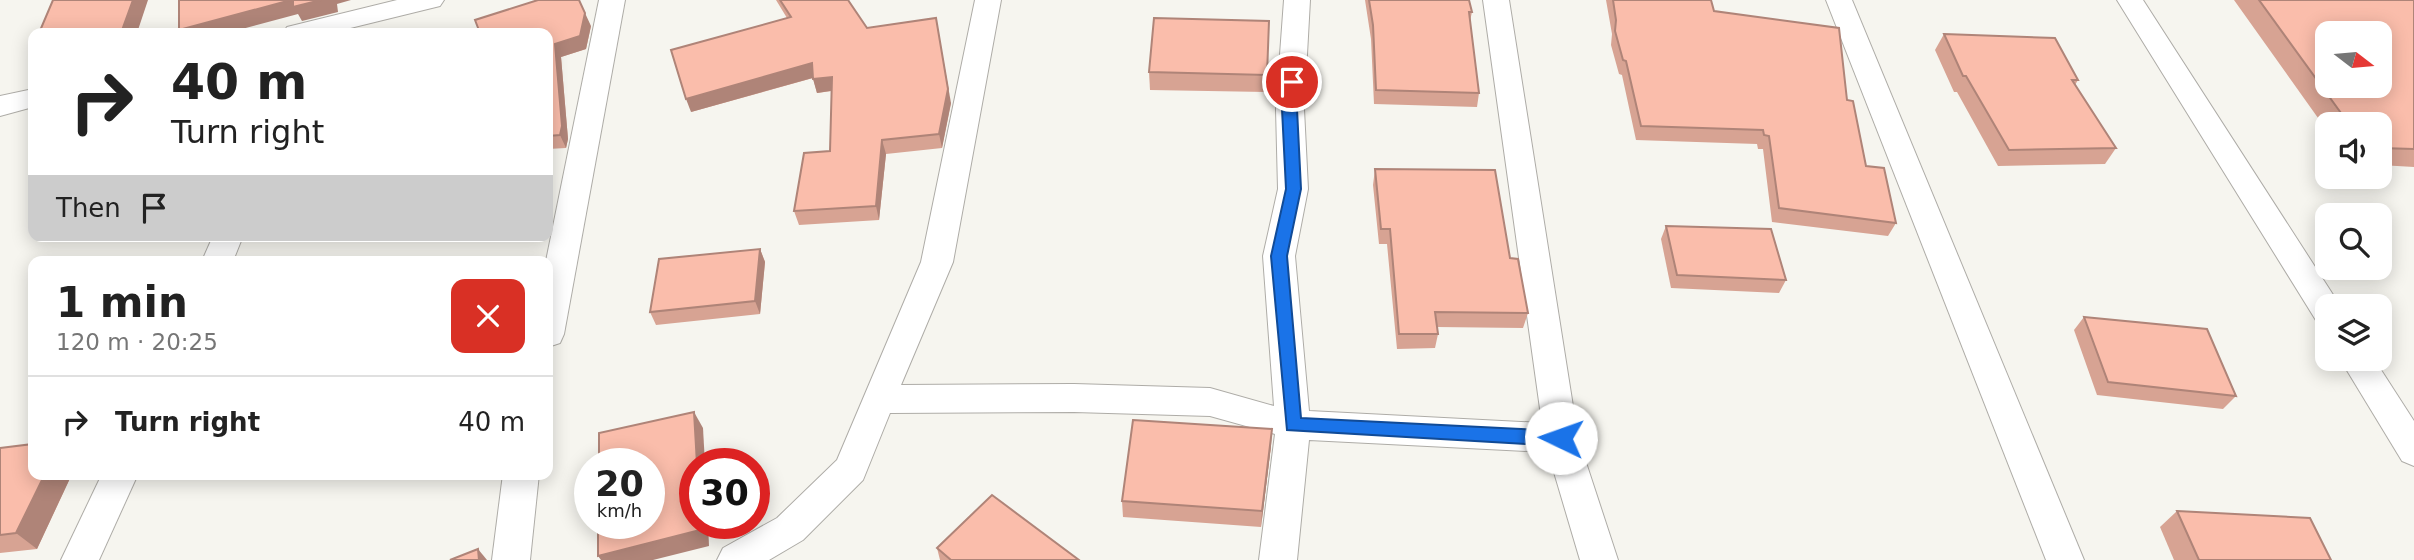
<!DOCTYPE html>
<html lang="en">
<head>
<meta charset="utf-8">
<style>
	:root { --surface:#fff; --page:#f2f2f2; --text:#222; --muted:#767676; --line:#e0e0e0 }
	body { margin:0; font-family:"DejaVu Sans",sans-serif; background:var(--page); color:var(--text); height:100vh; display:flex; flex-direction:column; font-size:26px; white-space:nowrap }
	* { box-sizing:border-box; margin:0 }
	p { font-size:23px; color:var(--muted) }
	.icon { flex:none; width:38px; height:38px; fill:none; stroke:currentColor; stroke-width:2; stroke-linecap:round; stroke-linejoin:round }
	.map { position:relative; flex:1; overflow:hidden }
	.drawer { position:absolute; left:28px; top:256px; width:525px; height:224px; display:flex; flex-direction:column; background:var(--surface); border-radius:14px; box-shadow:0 4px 18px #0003 }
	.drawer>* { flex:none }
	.top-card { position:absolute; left:28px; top:28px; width:525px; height:214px; border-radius:14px; box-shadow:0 4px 18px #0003; background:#fff; color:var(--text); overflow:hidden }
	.needle { width:46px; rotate:106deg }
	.buttons { position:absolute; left:2315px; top:21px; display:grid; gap:14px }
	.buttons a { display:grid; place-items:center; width:77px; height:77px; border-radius:14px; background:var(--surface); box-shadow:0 4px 18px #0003; font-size:35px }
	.speed { position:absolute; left:574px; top:448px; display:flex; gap:14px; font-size:35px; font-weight:700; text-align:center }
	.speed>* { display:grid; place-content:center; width:91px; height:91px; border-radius:50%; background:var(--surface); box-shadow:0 4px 18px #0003; line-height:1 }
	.speed small { font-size:18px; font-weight:400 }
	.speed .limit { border:10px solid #d22; background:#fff; color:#111 }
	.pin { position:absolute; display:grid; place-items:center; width:60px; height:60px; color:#fff; margin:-30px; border:4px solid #fff; border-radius:50%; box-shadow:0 2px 7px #0007 }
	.me { position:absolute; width:77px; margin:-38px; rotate:273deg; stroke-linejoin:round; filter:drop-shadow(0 0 5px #0008) }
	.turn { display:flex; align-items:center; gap:24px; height:147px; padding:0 28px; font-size:32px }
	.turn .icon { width:91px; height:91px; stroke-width:2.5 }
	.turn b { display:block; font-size:49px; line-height:60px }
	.then { display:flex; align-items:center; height:66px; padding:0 28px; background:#0003; gap:14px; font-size:26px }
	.round { display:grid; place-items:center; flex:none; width:74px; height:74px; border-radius:14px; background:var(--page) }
	.head { display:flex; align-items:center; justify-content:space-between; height:119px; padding:0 28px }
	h1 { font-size:42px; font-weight:800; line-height:52px }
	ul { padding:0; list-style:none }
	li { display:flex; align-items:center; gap:21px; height:91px; padding:0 28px; border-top:2px solid var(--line) }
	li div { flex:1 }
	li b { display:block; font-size:26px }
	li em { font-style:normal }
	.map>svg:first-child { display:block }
</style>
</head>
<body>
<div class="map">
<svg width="2414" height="560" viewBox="0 0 2414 560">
	<rect width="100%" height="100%" fill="#f6f5ef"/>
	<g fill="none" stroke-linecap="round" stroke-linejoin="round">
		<g stroke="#aeaca7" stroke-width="2">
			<g id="minor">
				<polygon points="397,0 444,0 440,6 330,33 283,33 287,27"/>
				<polygon points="599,0 625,0 564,334 560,343 548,347 546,261"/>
				<polygon points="975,0 1001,0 953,262 901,385 1074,384 1210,388 1274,406 1263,256 1278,189 1276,109 1284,0 1310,0 1304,109 1308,189 1295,256 1309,411 1542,423 1483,0 1509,0 1578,438 1618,560 1580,560 1548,452 1309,440 1297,560 1259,560 1275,434 1210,416 1074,412 890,413 863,480 803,540 769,560 717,560 723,548 777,518 837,460 921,262"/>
				<polygon points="1826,0 1852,0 2084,560 2046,560"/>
				<polygon points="2117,0 2143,0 2339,304 2340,306 2328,306 2328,325 2317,322"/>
				<polygon points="33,89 33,107 0,116 0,96"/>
				<polygon points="213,236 243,236 233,261 202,261"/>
				<polygon points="2340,359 2374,359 2414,421 2414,466 2402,461"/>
				<polygon points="102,474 138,474 99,560 61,560"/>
				<polygon points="503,474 539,474 530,560 492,560"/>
			</g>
		</g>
		<use href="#minor" fill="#fff" fill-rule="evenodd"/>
	</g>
	<g fill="#d7a393">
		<polygon points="776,0 848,0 867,28 951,103 942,148 886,154 879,220 799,225 794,211 830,151 832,91 817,93 813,78 691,112 787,18"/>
		<polygon points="1365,0 1469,0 1472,12 1470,21 1479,93 1477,107 1374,104 1371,39"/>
		<polygon points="1606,0 1711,0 1714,11 1847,100 1866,166 1896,223 1888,236 1772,222 1763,149 1758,149 1757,144 1636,140 1622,75 1619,74 1611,45 1612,34"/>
		<polygon points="2234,0 2414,0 2414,167 2380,165 2380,124 2328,124 2328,132"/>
		<polygon points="1269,21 1266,92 1150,90 1149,72"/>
		<polygon points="591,26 586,49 561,57 568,139 566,148 548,149 548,33"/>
		<polygon points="1944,34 2078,80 2075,85 2116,148 2105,164 1998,166 1957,92 1954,92 1935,50"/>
		<polygon points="1375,169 1510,258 1528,313 1523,328 1437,327 1438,334 1435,348 1397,349 1387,244 1379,244 1373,185"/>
		<polygon points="1666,226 1786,280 1779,293 1671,288 1661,239"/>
		<polygon points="760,249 765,262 760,314 656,325 650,312"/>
		<polygon points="2084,317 2236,396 2223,409 2097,395 2074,330"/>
		<polygon points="1271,446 1261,527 1123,517 1122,501"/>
		<polygon points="0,448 33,474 72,474 37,549 0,553"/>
		<polygon points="2177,511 2331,560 2174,560 2160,527"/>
		<polygon points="937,548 1079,560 940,560"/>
	</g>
	<g fill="#af8478">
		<polygon points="133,0 148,0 137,33 121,33"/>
		<polygon points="291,0 351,0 337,4 338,12 302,21 298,14 227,33 182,33 179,30"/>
		<polygon points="585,13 591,26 586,49 561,57 568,139 566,148 560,135 555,44"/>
		<polygon points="936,18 951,103 942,148 939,134"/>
		<polygon points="812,63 816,77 691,112 686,99"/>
		<polygon points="832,77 836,90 817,93 813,79"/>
		<polygon points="882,140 886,154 879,220 876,206"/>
		<polygon points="760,249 765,262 760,314 755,301"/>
		<polygon points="694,412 703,428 705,464 697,464"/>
		<polygon points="1272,429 1271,446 1261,527 1262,511"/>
		<polygon points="45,474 72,474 37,549 16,533"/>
		<polygon points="700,523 708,523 709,546 653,560 601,560 598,556"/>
		<polygon points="478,549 487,560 479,560"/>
	</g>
	<g fill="#fabdab" stroke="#af8478" stroke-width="2" fill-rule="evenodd">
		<polygon points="53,0 133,0 121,33 39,33"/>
		<polygon points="179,0 291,0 179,30"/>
		<polygon points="293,0 321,0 293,7"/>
		<polygon points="538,0 579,0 585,13 580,36 555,44 562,126 560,135 548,136 548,33 480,33 475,20"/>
		<polygon points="780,0 848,0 867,28 936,18 948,89 939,134 882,140 876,206 794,211 804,153 830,151 832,77 813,79 812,63 686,99 671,50 791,17"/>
		<polygon points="1369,0 1469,0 1472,12 1469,12 1479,93 1376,90 1373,25"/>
		<polygon points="1613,0 1711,0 1714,11 1839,28 1847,100 1853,101 1866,166 1884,168 1896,223 1779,208 1769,136 1764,135 1763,130 1641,126 1626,61 1623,60 1615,31 1616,20"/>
		<path d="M2259 0H2414V149L2380 148V124H2349ZM2328 33H2380V86H2328Z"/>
		<polygon points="1154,18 1269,21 1267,75 1149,72"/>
		<polygon points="1944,34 2055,38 2078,80 2072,80 2116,148 2009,150 1966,76 1963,76"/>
		<polygon points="1375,169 1495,170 1510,258 1518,259 1528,313 1435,312 1438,334 1399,334 1390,229 1381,229"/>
		<polygon points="1666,226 1771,229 1786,280 1677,275"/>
		<polygon points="760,249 755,301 650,312 659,259"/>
		<polygon points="2084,317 2207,329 2236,396 2108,382"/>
		<polygon points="694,412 697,464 695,464 695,523 700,523 700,530 598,556 598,523 649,523 649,464 599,464 599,433"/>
		<polygon points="1133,420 1272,429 1262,511 1122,501"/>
		<polygon points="33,444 33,474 45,474 16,533 0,535 0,448"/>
		<polygon points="992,495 1079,560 951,560 937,548"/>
		<polygon points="2177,511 2310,518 2331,560 2199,560"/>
		<polygon points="478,549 479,560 450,560"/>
	</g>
	<polygon fill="#1a73e8" stroke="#114b97" stroke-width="2" points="1292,77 1298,82 1297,109 1301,189 1287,256 1301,418 1561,431 1568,433 1570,438 1568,443 1561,446 1287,430 1271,256 1286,189 1282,109 1285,82"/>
</svg>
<div class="buttons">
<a><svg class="needle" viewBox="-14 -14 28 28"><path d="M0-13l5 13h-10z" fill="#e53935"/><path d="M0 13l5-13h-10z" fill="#767676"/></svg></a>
<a><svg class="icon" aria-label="sound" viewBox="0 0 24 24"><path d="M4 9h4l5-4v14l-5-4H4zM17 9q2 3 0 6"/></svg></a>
<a><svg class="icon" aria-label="search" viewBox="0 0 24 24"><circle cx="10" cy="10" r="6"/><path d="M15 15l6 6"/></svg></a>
<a><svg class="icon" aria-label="layers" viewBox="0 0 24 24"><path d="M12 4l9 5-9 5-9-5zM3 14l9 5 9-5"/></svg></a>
</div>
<div class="speed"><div>20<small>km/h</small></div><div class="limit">30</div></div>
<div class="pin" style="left:1292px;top:82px;background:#d93025"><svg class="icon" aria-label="arrive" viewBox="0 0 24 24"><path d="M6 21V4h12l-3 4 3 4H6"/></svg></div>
<svg class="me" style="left:1561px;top:438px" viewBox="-20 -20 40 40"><circle r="19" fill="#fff"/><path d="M0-13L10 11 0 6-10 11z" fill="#1a73e8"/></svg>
<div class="top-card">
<div class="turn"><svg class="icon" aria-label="right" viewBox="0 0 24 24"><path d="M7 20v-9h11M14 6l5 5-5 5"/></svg><div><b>40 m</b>Turn right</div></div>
<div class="then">Then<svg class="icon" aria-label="arrive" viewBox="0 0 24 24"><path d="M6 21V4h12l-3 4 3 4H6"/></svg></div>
</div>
<section class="drawer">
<div class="head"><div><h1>1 min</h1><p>120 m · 20:25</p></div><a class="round" style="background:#d93025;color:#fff"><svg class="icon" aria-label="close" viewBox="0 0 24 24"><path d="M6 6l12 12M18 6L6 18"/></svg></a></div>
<ul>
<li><svg class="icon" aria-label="right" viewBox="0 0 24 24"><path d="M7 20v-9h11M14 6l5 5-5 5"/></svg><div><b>Turn right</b></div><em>40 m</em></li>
</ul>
</section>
</div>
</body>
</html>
